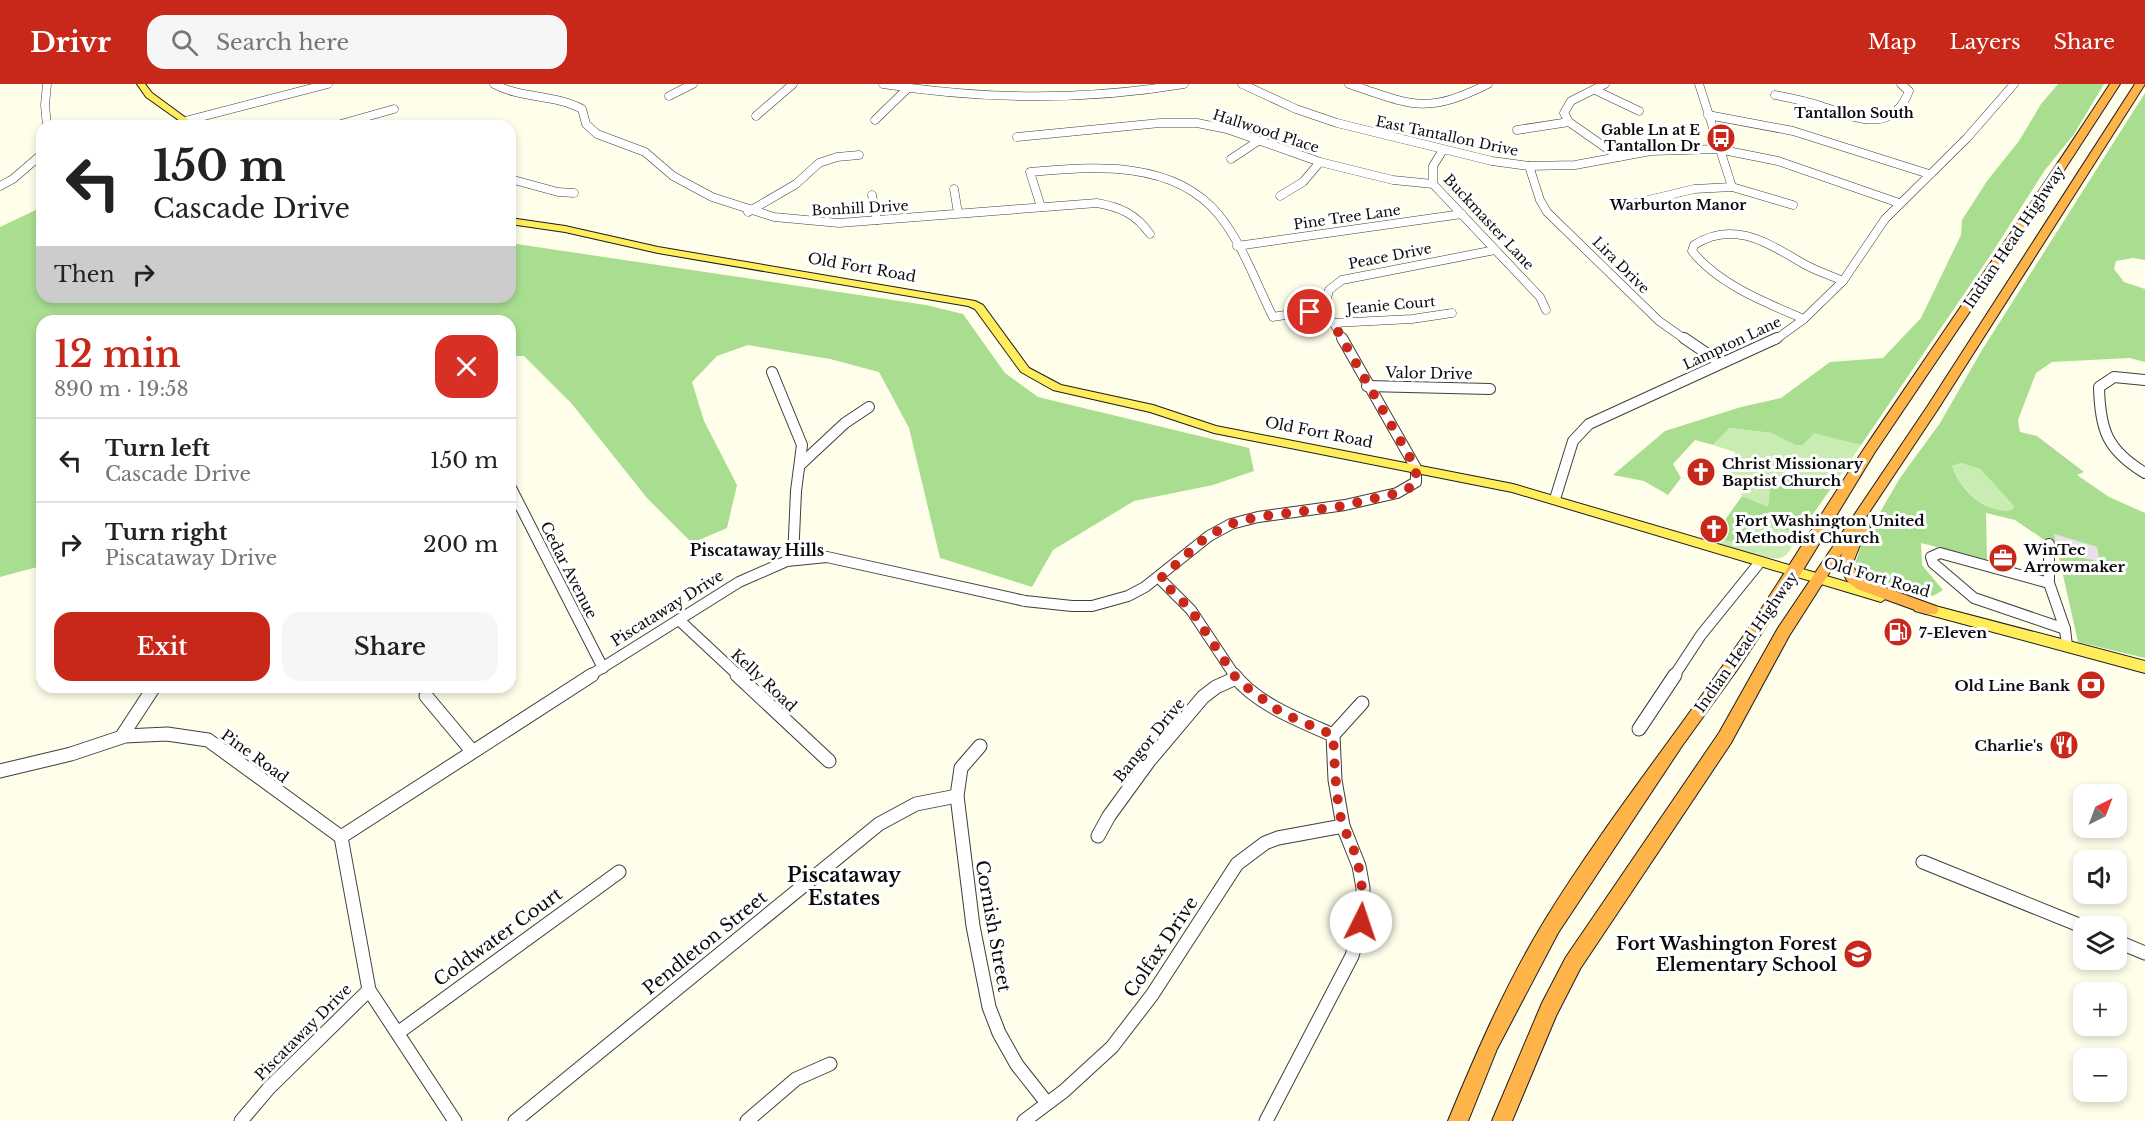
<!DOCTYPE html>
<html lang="en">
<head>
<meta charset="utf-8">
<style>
	:root { --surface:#fff; --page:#f6f6f6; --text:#222; --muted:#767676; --line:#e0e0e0; --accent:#c72819 }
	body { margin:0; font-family:"Libre Baskerville",serif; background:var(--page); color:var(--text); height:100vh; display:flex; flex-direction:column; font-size:22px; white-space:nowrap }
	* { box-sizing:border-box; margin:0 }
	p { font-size:20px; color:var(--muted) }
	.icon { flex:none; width:33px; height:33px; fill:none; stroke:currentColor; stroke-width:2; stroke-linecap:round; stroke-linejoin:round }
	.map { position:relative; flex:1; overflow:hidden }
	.panel { position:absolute; left:36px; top:231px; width:480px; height:378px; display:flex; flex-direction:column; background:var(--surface); border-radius:18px; box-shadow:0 3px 9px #0003 }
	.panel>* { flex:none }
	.top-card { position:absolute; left:36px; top:36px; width:480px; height:183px; border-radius:18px; box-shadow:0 3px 9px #0003; background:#fff; color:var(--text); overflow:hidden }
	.needle { width:39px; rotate:42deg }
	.buttons { position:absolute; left:2073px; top:700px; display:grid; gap:12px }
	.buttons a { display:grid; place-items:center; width:54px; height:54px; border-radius:12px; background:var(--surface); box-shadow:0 3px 9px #0003; font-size:30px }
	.pin { position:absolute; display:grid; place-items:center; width:51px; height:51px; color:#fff; margin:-26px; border:3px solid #fff; border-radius:50%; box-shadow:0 2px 6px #0007 }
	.me { position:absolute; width:66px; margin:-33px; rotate:4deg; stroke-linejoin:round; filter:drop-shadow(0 0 4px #0008) }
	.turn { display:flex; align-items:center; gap:21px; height:126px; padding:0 18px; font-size:27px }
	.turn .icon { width:78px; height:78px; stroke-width:2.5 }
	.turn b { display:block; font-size:42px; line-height:51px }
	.then { display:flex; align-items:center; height:57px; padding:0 18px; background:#0003; gap:12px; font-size:22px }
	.round { display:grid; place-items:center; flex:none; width:63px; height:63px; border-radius:18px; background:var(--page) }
	.overview { display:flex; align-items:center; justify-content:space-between; height:102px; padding:0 18px }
	h1 { font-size:36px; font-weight:600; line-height:45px; color:var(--accent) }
	.action { display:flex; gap:12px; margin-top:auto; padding:12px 18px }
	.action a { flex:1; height:69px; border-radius:18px; background:var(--accent); color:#fff; font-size:24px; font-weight:600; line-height:69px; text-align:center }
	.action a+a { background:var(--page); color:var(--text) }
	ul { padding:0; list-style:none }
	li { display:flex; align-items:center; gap:18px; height:84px; padding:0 18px; border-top:2px solid var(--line) }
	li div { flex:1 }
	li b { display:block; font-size:22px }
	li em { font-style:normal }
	header { display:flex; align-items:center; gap:36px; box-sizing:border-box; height:84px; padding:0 30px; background:var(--accent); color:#fff }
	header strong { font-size:28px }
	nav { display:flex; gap:33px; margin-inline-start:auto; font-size:21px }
	.search { width:420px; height:54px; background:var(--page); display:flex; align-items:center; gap:15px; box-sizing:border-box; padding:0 21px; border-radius:18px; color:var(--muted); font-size:22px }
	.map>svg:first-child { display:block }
</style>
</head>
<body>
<header>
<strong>Drivr</strong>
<div class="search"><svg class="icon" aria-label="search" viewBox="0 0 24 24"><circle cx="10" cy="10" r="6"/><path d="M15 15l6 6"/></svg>Search here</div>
<nav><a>Map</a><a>Layers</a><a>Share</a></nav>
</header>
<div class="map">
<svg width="2145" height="1037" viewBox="0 0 2145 1037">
	<rect width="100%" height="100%" fill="#fffeeb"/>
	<polygon fill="#ecdfec" points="2054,450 2097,463 2099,477 2058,469"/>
	<g fill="#c8ecb2">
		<polygon points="1728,344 1772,349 1803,361 1814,348 1861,361 1832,403 1820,395 1802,402 1798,394 1770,406 1768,424 1742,412 1731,388 1735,368 1713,361"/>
		<path d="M1961 379 1980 385 2014 422 2012 426C1985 430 1960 405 1952 382Z"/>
		<path d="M1766 431H1774L1784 445 1799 450C1795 457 1790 469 1783 473 1771 479 1724 461 1710 457L1713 453 1732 458 1751 457 1753 441Z"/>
	</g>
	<g fill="#a9de90" fill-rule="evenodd">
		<polygon points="2058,0 2104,0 2074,50 2045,86 1990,172 1861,361 1814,349 1803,361 1796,361 1772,349 1729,344 1713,361 1695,356 1673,380 1681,394 1668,411 1644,397 1613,391 1665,347 1741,323 1781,314 1830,278 1883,274 1921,234 1961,151 1962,136 1987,97 2019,57 2041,20"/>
		<path d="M2145 9V176L2133 174 2116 177 2114 185 2124 198 2145 205V278L2129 274 2052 278 2036 289 2018 336 2020 348 2037 352 2084 388 2077 391 2109 413 2145 429V574L2078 558 2058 469 2099 477 2097 463 2054 450 2056 459 2043 455 2015 436 1986 429 1987 476 1921 459 1922 481 1943 506 1933 512 1864 493 1857 488 1855 480 1862 459 1900 394 1940 339 1982 266ZM1961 379 1980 385 2014 422 2012 426C1985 430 1960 406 1952 382Z"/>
		<polygon points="42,123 42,213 510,213 510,159 926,221 963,230 1005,289 1038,313 1249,364 1254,387 1213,401 1134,417 1053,466 1032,503 940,474 909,344 879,288 830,275 748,261 717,272 692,298 704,337 737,401 727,444 692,459 647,414 572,320 524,272 510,272 510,237 42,237 42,526 41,482 0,493 0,143"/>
		<polygon points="1786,387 1792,389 1802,402 1814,394 1820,395 1832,403 1799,450 1784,445 1774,431 1766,431 1753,441 1751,457 1732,458 1713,453 1742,412 1768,423 1770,406"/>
	</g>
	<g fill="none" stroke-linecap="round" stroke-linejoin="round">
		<g stroke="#3f3f3f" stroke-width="9">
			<g id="minor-far2">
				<polyline points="47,0 45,21 47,42"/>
				<path d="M494 0C522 15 554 10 582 25L586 40 597 50 645 68 673 92 712 113 774 133 839 139 1097 119C1120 123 1136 130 1150 150"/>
				<path d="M883 0C985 16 1083 17 1184 0"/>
				<polyline points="1242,0 1296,25 1337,39 1492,77 1529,82 1575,81 1651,67 1718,65 1778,77 1899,119"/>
				<path d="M1349 0C1411 21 1426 31 1488 0"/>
				<polyline points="1605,0 1571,17 1564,29 1569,38 1619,73"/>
				<polyline points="1699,0 1732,103"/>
				<polyline points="1595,6 1639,27"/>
				<path d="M1775 11C1791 14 1806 17 1821 22 1854 33 1892 52 1909 7L1901 0"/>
				<polyline points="669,12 693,0"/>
				<polyline points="1708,31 1793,47 1929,90"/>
				<polyline points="756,32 793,0"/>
				<polyline points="875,36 908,4"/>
				<polyline points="185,37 328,0"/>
				<polyline points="334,42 394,25"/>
				<polyline points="1517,46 1569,38"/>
				<polyline points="1017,53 1160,39 1197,39 1227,45 1320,78 1393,96 1433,100"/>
				<polyline points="1443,66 1433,82 1433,100 1540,213 1546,226"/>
				<polyline points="1231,75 1258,57"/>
				<polyline points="1529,82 1540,116 1547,128 1659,237 1686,256"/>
				<polyline points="510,95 558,108 574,109"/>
				<polyline points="0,102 13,95 42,70"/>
				<polyline points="954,105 958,129"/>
				<polyline points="872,111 877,136"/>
				<polyline points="1280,112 1303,98 1320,78"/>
				<polyline points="1636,119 1694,105 1732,103 1793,121"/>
				<path d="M1041 123 1030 88C1094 82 1174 76 1219 131 1243 161 1256 199 1273 233 1291 230 1318 223 1333 239 1337 243 1340 251 1342 256"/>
				<polyline points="748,128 796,100 819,79 837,73 859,71"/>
				<polyline points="1237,162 1462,130"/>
				<polyline points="1452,229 1412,235 1333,239 1324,227 1329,206 1342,196 1495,166"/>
				<path d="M1804 235C1766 219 1718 200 1692 167L1694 161C1734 135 1769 160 1804 180 1816 187 1830 191 1843 197"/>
				<polyline points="1775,256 1804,235 1843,197 1885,135 1967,54 2014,0"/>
			</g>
		</g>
		<g stroke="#3f3f3f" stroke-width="12">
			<g id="minor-far1">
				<polyline points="1684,254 1721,279"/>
				<polyline points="772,288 802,361 796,407 793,475"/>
				<path d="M2145 296 2114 293 2099 303C2100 346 2107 366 2145 389"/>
				<polyline points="1367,302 1490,305"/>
				<polyline points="800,381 845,339 869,323"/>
				<polyline points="510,402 603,584"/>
				<polyline points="1555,415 1573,357 1589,340 1777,254"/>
				<polyline points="2049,460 2049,499 2065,545 2067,562"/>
				<polyline points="1160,495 1191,526 1235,592"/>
				<polyline points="2049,499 1940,469 1931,473 1933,479 1974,514 2065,545"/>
				<polyline points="679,536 739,592"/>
				<polyline points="589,592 739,498 787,477 827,473 1025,517 1072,522 1092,522 1128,512 1145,503 1209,452 1231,440 1258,433 1345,421 1397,409 1416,398 1416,384 1342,254"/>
				<polyline points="1674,592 1701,551 1760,478"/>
			</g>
		</g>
		<g stroke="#3f3f3f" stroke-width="15">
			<g id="minor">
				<polyline points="737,591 829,677"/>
				<path d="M1234 591C1256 620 1301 637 1333 651"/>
				<polyline points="426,612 472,667"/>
				<polyline points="1639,645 1675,591"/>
				<polyline points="122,652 154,603"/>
				<polyline points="980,662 961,684 957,712 973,842 989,923 999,949 1017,981 1047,1019"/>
				<polyline points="0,687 71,670 125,652 167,650 208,656 341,753"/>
				<polyline points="1098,752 1109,732 1149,677 1203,613 1216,603 1236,594"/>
				<polyline points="1923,778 2084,843"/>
				<polyline points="2116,857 2145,869"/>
				<polyline points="399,948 619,788"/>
				<polyline points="241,1037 269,1004 369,906"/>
				<polyline points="455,1037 369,906 341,753 592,591"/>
				<polyline points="515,1037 879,740 916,720 957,712"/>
				<polyline points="747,1037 796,995 830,980"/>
				<polyline points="1024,1037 1064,1007 1112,963 1152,911 1237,780 1265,759 1278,754 1343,742"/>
				<polyline points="1266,1037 1352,872 1361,838 1363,804 1359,782 1343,742 1335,696 1333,651 1362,619"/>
			</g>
		</g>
		<g stroke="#1d1d1d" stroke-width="2">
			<g id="major">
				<polygon points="137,0 145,0 152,9 197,42 187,42 146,13"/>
				<polygon points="510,134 565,142 658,163 975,217 983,221 1029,284 1061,301 1153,321 1216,342 1513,400 1881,508 1888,513 1881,518 1512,408 1214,349 1150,328 1053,306 1021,288 975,225 968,222 658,169 565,148 510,140"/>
				<polygon points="1920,518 2145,577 2145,589 1915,527 1913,523"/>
			</g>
		</g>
		<g stroke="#1d1d1d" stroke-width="2">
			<g id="highway">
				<path d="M2110 0H2120L2033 134 1875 368 1800 491 1737 586 1682 662 1558 849 1497 965 1468 1037H1448C1476 969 1506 900 1545 836 1604 740 1676 651 1740 557 1784 492 1824 424 1868 359 1949 240 2031 121 2110 0Z"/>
				<polygon points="2135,0 2145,0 1938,325 1862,439 1868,440 1870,444 1860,461 1852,481 1858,490 1867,497 1936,522 1939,526 1936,530 1926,530 1857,505 1848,498 1838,481 1842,469 1789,552 1731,659 1580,885 1556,932 1512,1037 1492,1037 1542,919 1566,873 1719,649 1778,544 1927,323"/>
			</g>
		</g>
		<use href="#minor-far2" stroke="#fff" stroke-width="8"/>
		<use href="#minor-far1" stroke="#fff" stroke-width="10"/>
		<use href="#minor" stroke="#fff" stroke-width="13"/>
		<use href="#major" fill="#ffed5b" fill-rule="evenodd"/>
		<use href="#highway" fill="#ffb449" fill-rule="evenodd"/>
	</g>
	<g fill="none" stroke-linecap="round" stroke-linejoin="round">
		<path stroke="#c72819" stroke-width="10" stroke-dasharray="0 18" d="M1310 228 1322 232 1333 239 1416 384V398L1408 405 1398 409 1337 423 1257 433 1230 440 1205 454 1160 495 1191 526 1236 594 1249 605 1282 629 1333 651C1335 681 1335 710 1342 739 1345 748 1350 756 1353 764 1362 789 1364 812 1361 838"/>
	</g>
	<defs>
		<g id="bus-disc" transform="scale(1.5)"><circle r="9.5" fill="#c72819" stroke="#fff"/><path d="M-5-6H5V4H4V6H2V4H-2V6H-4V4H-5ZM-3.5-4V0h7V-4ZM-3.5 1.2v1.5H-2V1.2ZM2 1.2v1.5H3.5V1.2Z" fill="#fff"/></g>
		<g id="church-disc" transform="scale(1.5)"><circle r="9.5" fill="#c72819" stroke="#fff"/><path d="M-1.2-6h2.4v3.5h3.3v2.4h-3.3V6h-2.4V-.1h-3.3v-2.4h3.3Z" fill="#fff"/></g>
		<g id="office-disc" transform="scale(1.5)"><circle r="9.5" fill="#c72819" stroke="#fff"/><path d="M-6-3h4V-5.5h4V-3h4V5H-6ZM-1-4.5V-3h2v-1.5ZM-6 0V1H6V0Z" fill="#fff"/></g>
		<g id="fuel-disc" transform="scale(1.5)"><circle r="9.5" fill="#c72819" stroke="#fff"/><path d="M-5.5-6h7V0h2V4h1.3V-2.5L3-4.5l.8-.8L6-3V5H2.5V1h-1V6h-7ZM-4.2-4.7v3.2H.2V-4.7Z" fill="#fff"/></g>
		<g id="bank-disc" transform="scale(1.5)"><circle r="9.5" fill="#c72819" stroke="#fff"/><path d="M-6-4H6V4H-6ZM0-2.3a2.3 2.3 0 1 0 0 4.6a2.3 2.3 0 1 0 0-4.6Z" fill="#fff"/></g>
		<g id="restaurant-disc" transform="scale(1.5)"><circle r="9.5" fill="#c72819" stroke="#fff"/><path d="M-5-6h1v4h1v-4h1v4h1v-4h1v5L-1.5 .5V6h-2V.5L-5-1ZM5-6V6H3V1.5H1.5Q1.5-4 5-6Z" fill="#fff"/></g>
		<g id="school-disc" transform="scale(1.5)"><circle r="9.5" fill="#c72819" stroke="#fff"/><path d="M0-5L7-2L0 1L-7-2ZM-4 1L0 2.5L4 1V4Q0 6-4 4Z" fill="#fff"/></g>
	</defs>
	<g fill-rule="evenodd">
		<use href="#bus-disc" x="1721" y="54"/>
		<use href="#church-disc" x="1701" y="388"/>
		<use href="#church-disc" x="1714" y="445"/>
		<use href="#office-disc" x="2003" y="474"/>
		<use href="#fuel-disc" x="1898" y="548"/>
		<use href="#bank-disc" x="2091" y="601"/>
		<use href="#restaurant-disc" x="2064" y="661"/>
		<use href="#school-disc" x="1858" y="870"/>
	</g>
	<g text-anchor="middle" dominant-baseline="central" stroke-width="6" stroke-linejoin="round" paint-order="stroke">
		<g font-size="14" font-weight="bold" fill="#0c0c0c" stroke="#fff">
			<text x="1854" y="29">Tantallon South</text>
			<text x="1678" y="121">Warburton Manor</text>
		</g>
		<g font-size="14" font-weight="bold" fill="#0c0c0c" stroke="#fff" text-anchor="end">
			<text x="1700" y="46">Gable Ln at E<tspan x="1700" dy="16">Tantallon Dr</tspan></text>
		</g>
		<g font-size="14" fill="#0c0c0c" stroke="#fff">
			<text transform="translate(1266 47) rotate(18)">Hallwood Place</text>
			<text transform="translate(1447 52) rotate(12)">East Tantallon Drive</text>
			<text transform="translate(860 124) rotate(-3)">Bonhill Drive</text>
			<text transform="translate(1347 133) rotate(-8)">Pine Tree Lane</text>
			<text transform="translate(1489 138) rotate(47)">Buckmaster Lane</text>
			<text transform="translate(1390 172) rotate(-11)">Peace Drive</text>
			<text transform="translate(1621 181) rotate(45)">Lira Drive</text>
			<text transform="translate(1391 221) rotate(-5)">Jeanie Court</text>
			<text transform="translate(1732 259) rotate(-25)">Lampton Lane</text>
		</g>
		<g font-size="15" fill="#0c0c0c" stroke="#fff">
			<text transform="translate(2014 153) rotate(-56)">Indian Head Highway</text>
			<text transform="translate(862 183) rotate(10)">Old Fort Road</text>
			<text transform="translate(1429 289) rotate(1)">Valor Drive</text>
			<text transform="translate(1319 348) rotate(11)">Old Fort Road</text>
			<text transform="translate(569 486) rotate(63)">Cedar Avenue</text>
			<text transform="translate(1877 493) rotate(16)">Old Fort Road</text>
			<text transform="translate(667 524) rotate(-32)">Piscataway Drive</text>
			<text transform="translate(1746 558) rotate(-55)">Indian Head Highway</text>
			<text transform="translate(764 596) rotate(43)">Kelly Road</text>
			<text transform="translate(1149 656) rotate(-51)">Bangor Drive</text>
			<text transform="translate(255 672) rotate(36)">Pine Road</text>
			<text transform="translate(303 948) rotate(-45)">Piscataway Drive</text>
		</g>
		<g font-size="15" font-weight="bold" fill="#0c0c0c" stroke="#fff" text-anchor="start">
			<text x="1722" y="379">Christ Missionary<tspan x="1722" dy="17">Baptist Church</tspan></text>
			<text x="1735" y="436">Fort Washington United<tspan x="1735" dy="17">Methodist Church</tspan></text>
			<text x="2024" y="465">WinTec<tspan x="2024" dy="17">Arrowmaker</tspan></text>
			<text x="1919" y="548">7-Eleven</text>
			<text x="2070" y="601" text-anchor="end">Old Line Bank</text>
			<text x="2043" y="661" text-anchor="end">Charlie's</text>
		</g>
		<g font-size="16" font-weight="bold" fill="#0c0c0c" stroke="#fff">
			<text x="757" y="466">Piscataway Hills</text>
		</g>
		<g font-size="18" fill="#0c0c0c" stroke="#fff">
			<text transform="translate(993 842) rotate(80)">Cornish Street</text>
			<text transform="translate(498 853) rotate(-36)">Coldwater Court</text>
			<text transform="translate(705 859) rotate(-39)">Pendleton Street</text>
			<text transform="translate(1161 863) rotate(-56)">Colfax Drive</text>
		</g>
		<g font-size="18" font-weight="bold" fill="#0c0c0c" stroke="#fff" text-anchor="end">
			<text x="1837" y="860">Fort Washington Forest<tspan x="1837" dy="21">Elementary School</tspan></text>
		</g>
		<g font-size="20" font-weight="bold" fill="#0c0c0c" stroke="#fff">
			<text x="844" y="791">Piscataway<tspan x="844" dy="23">Estates</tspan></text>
		</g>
	</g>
</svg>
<div class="buttons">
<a><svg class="needle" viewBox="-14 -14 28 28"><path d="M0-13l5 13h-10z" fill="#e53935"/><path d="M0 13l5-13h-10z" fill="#767676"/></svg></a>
<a><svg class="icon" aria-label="sound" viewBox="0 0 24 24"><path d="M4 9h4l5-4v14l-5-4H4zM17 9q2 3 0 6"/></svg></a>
<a><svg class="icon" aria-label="layers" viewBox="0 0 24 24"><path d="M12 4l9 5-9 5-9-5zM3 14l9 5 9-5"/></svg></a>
<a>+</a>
<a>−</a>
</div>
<div class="pin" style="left:1310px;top:228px;background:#d93025"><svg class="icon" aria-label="arrive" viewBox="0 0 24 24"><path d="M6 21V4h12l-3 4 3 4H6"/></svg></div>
<svg class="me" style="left:1361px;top:838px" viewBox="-20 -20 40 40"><circle r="19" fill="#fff"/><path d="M0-13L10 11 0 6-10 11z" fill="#c72819"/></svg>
<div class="top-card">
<div class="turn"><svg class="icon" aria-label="left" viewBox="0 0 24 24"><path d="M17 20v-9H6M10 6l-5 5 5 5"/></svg><div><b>150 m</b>Cascade Drive</div></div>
<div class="then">Then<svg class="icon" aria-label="right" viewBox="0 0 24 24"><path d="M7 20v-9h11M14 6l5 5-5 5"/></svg></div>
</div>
<section class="panel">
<div class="overview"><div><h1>12 min</h1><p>890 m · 19:58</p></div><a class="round" style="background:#d93025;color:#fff"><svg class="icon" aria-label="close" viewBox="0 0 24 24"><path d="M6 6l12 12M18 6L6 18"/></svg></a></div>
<ul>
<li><svg class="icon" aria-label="left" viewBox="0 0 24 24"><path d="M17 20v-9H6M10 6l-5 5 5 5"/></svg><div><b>Turn left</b><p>Cascade Drive</p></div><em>150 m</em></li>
<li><svg class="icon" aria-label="right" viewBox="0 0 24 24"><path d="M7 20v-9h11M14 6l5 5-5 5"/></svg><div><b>Turn right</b><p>Piscataway Drive</p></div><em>200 m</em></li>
</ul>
<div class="action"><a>Exit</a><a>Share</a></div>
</section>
</div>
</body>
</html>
